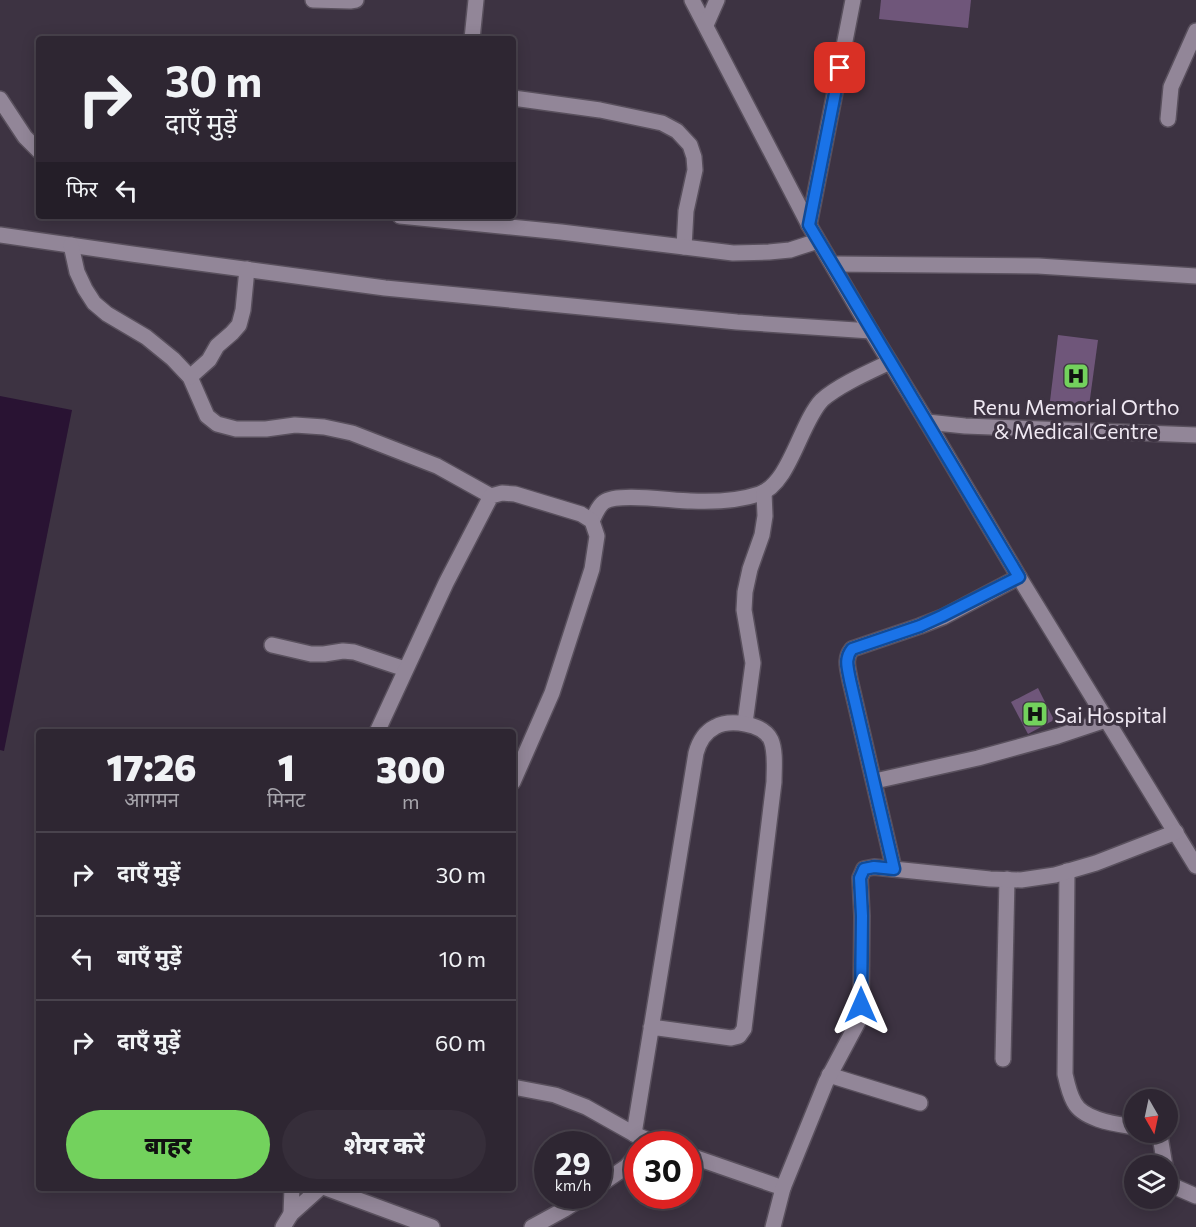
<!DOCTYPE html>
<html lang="hi">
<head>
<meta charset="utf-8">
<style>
	:root { --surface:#2e2632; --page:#362e3a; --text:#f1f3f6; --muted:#a7a5ac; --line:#49434d; --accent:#73d25d }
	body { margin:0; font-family:Commissioner,"Noto Sans Devanagari",sans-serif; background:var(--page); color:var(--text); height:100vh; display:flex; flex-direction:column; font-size:22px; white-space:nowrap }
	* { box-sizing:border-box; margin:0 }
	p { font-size:20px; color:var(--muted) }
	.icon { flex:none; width:33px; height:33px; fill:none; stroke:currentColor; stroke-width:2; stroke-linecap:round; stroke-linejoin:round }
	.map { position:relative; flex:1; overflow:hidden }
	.details { position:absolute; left:36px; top:729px; width:480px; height:462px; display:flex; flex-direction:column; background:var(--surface); border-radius:6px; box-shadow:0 3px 15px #0003,0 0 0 2px var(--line) }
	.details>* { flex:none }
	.hud { position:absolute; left:36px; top:36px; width:480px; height:183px; border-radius:6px; box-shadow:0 3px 15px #0003,0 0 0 2px var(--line); background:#2e2632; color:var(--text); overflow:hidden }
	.needle { width:39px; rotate:171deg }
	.controls { position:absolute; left:1124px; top:1089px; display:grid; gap:12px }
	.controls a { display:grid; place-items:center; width:54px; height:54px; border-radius:50%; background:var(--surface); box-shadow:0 3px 15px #0003,0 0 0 2px var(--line); font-size:30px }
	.speed { position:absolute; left:534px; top:1131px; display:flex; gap:12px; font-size:30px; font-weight:700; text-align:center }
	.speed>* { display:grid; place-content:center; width:78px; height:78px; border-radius:50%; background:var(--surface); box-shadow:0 3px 15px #0003,0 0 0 2px var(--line); line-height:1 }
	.speed small { font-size:15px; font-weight:400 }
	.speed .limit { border:9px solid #d22; background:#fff; color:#111 }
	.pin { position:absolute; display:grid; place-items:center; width:51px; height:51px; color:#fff; margin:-26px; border-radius:12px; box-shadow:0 3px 9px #0006 }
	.me { position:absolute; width:66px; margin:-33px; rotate:0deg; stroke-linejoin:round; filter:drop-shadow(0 0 4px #0008) }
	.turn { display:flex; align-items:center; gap:21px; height:126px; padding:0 30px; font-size:27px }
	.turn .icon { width:78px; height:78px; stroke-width:2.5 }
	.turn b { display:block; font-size:42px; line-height:51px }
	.then { display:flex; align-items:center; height:57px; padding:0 30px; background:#0003; gap:12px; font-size:22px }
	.eta { display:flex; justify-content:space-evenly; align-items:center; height:102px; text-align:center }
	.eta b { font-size:36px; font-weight:800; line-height:42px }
	.button { display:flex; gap:12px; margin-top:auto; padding:12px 30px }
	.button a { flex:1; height:69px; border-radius:36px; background:var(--accent); color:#111; font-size:24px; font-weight:800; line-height:69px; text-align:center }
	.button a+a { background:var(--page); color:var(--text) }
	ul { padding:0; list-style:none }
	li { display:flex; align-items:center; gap:18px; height:84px; padding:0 30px; border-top:2px solid var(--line) }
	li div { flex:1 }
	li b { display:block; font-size:22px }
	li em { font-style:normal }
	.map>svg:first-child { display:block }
</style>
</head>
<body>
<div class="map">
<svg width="1196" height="1227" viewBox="0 0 1196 1227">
	<rect width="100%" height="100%" fill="#3d3342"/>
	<polygon fill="#291333" points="0,396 72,410 4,751 0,750"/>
	<g fill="#6f567a">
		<polygon points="881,0 971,0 968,28 879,19"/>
		<polygon points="1058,335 1098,340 1089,406 1050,401"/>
		<polygon points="1038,688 1054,720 1028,734 1011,702"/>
	</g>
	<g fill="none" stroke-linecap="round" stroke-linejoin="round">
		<g stroke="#59505d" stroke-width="18">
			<g id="minor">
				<polyline points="313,0 350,1 356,0"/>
				<polyline points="692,0 809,225 871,331 927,422 1019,577 1196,866"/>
				<polyline points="706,25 717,0"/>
				<polyline points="472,39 476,0"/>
				<polyline points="513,98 600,110 662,123 677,131 690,145 694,157 695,170 686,211 684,247"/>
				<polyline points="0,99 25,137 39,151"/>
				<polyline points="1168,119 1171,87 1196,31"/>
				<polyline points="400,216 561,232 733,253 769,252 790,250 818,241"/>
				<polyline points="809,225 853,0"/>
				<polyline points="0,235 132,254 385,288 737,322 871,331"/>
				<polyline points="71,245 77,272 85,289 94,303 107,314 146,337 173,359 190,377 207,416 217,424 236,429 266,429 295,425 324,427 352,433 437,466 491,496"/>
				<polyline points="832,264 1038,266 1196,276"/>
				<polyline points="190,377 209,360 217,346 232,333 239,325 243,310 247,269"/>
				<polyline points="927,422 965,426 1196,435"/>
				<path d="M592 521C595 515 598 506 604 502 618 492 672 501 691 501 713 502 738 501 759 494 790 484 800 423 822 400 839 385 869 372 890 362"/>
				<polyline points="272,645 311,654 324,654 343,651 354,652 405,669"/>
				<polyline points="745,723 753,663 744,610 745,592 750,569 762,535 765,516 764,492"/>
				<polyline points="377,732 446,583 491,496 502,493 515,494 581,514 592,521 597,536 592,569 552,693 513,782"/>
				<polyline points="875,781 978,758 1058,736 1106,720"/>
				<path d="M894 869 850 680C848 668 844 659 852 649L920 626 943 617 1019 577"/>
				<path d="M1067 871 1065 1074C1067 1083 1069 1093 1074 1102 1083 1120 1116 1124 1134 1127"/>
				<polyline points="1003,1059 1007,879"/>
				<polyline points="829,1075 920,1103"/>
				<polyline points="513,1087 555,1095 586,1107 634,1134 657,1144"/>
				<polyline points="1156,1132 1160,1136 1165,1166"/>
				<path d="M634 1134C654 1007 675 880 696 753 699 742 705 732 715 727 730 719 763 723 771 740 776 752 774 769 774 782L744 1029 739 1036 731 1038 651 1027"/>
				<polyline points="688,1155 783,1188"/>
				<polyline points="1167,1177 1173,1186 1196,1196"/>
				<polyline points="598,1186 626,1167 638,1154"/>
				<polyline points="326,1188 432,1227"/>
				<polyline points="291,1214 292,1188"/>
				<polyline points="283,1227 291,1214 320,1188"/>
				<polyline points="532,1227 565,1209 585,1196"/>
				<polyline points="773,1227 783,1188 826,1082 859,1020 861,1005 862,916 860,878 864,869 874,867 990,879 1021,880 1055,875 1096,863 1176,832"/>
			</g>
		</g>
		<use href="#minor" stroke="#928698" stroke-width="15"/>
	</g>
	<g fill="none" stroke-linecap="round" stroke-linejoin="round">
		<g stroke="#114b97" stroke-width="15">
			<path id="route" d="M840 68 809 225 1019 577 942 616 920 626 852 649C844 659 848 668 850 680L894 869 874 867 864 869 860 878 862 916 861 1005"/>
		</g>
		<use href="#route" stroke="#1a73e8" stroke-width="10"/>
	</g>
	<defs>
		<g id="hospital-square" transform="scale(1.35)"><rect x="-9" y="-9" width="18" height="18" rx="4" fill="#73d25d" stroke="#3d3342"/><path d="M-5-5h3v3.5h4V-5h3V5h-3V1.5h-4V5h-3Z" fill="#111"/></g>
	</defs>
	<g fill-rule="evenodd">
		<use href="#hospital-square" x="1076" y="376"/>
		<use href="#hospital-square" x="1035" y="714"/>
	</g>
	<g text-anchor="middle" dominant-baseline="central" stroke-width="6" stroke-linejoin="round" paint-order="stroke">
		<g font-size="21" fill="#f0e9f3" stroke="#3d3342">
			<text x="1076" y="406">Renu Memorial Ortho<tspan x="1076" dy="24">&amp; Medical Centre</tspan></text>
			<text x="1054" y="714" text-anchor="start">Sai Hospital</text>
		</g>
	</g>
</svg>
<div class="controls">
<a><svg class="needle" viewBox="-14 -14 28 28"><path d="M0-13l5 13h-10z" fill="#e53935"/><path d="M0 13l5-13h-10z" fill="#a7a5ac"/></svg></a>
<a><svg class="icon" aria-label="layers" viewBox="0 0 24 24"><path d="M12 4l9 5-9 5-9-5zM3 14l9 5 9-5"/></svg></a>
</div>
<div class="speed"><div>29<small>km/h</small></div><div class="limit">30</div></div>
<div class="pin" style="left:840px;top:68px;background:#d93025"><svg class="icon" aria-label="arrive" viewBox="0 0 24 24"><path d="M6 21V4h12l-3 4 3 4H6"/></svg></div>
<svg class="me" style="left:861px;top:1005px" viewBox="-20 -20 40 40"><path d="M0-17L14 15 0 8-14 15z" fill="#1a73e8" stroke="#fff" stroke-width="4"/></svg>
<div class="hud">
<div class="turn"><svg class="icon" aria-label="right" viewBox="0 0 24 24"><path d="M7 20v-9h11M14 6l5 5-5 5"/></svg><div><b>30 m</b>दाएँ मुड़ें</div></div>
<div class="then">फिर<svg class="icon" aria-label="left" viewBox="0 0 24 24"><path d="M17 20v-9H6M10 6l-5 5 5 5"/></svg></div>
</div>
<section class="details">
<div class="eta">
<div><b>17:26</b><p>आगमन</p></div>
<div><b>1</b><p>मिनट</p></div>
<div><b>300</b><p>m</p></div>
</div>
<ul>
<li><svg class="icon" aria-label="right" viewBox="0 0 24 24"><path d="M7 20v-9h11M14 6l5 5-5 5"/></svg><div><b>दाएँ मुड़ें</b></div><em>30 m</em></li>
<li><svg class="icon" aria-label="left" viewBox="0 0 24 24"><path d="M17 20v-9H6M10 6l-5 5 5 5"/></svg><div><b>बाएँ मुड़ें</b></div><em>10 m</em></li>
<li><svg class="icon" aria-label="right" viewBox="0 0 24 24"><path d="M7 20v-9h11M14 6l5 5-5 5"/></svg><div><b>दाएँ मुड़ें</b></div><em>60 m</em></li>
</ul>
<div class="button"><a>बाहर</a><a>शेयर करें</a></div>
</section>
</div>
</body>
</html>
